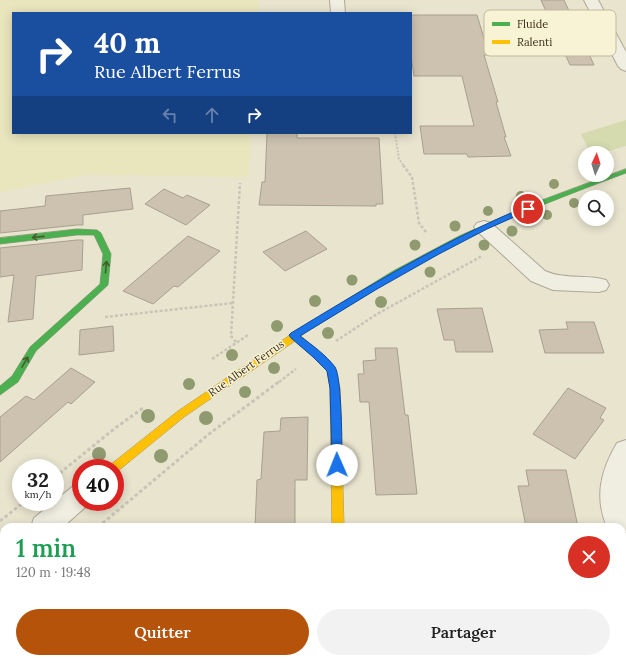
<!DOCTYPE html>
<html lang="fr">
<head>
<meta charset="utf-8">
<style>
	:root { --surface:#fff; --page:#f2f2f2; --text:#222; --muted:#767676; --accent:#b45309 }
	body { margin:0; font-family:Lora,serif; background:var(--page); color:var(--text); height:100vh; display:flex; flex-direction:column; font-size:15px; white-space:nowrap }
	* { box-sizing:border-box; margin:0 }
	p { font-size:13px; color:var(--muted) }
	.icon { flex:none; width:22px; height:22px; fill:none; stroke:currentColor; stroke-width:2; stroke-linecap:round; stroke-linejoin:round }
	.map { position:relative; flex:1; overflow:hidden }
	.panel { position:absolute; left:0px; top:523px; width:626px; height:140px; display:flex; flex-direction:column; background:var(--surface); border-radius:12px 12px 0 0; box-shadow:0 2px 10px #0003 }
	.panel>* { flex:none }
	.top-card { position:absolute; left:12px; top:12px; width:400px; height:122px; border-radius:0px; box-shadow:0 2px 10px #0003; background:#1a4fa0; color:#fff; overflow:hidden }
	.needle { width:26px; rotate:4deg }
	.fabs { position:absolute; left:578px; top:146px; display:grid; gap:8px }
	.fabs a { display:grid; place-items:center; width:36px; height:36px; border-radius:50%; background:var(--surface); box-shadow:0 2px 10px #0003; font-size:20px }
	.speed { position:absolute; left:12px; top:459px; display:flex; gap:8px; font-size:20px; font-weight:700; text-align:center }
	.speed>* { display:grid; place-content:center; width:52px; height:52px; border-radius:50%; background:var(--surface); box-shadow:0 2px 10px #0003; line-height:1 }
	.speed small { font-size:10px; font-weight:400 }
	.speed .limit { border:6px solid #d22; background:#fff; color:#111 }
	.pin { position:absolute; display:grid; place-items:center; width:34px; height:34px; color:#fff; margin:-17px; border:2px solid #fff; border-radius:50%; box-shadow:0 1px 4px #0007 }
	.me { position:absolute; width:44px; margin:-22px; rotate:359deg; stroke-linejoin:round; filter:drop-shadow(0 0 3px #0008) }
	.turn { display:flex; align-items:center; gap:14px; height:84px; padding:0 16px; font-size:18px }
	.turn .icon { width:52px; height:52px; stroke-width:2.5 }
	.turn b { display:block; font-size:28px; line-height:34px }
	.lanes { display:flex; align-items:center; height:38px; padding:0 16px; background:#0003; justify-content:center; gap:20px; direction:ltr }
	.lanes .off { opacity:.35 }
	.round { display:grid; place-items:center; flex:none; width:42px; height:42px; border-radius:21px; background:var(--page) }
	.headline { display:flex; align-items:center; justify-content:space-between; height:68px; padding:0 16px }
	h1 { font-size:24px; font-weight:600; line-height:30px; color:#1e9e55 }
	.button { display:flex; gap:8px; margin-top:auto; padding:8px 16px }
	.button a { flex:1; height:46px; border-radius:24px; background:var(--accent); color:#fff; font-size:16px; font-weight:600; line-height:46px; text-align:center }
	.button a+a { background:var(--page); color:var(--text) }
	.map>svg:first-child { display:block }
</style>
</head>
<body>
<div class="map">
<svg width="626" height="663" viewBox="0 0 626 663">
	<rect width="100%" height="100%" fill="#e8e4ce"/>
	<polygon fill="#e9e6be" points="0,0 259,0 258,13 13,13 13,133 251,133 248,177 86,175 0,192"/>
	<polygon fill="#d5dbaf" points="626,120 626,146 601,153 590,153 581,134"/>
	<g fill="#ccc2af" stroke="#a99f8d">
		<polygon points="541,0 564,0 594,65 570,65"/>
		<polygon points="411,15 477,15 489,55 484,55 498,102 496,102 506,137 504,137 511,156 468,157 467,154 424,154 420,126 474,126 462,76 414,76 411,56"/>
		<polygon points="267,133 297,133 297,138 379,138 383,204 376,204 376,206 259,205 262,182 265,182"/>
		<polygon points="130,188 133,209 83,215 83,225 77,225 0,233 0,211 45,206 46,196"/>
		<polygon points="164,189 183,198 187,195 210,205 186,225 145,204"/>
		<polygon points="306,231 327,249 285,271 263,252"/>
		<polygon points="188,236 220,251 178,287 174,286 153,304 123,291"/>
		<polygon points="77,240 83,240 82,270 36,276 33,319 8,322 14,275 0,277 0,248"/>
		<polygon points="482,308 493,352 456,352 454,340 444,340 437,309"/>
		<polygon points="566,322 594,322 604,353 545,353 539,330 568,329"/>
		<polygon points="113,326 114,351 79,355 80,330"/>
		<polygon points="375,348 397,348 405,415 408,415 417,494 376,495 369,402 360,402 358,374 364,374 363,361 376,360"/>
		<polygon points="71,368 95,382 71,404 68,402 0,462 0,417 26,396 34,400"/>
		<polygon points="568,388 606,408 600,418 604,420 575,459 533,434"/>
		<polygon points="308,417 307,480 295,480 295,527 255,527 257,480 261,479 264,432 280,431 281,418"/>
		<polygon points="526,470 566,470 578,527 526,527 518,486 529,486"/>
	</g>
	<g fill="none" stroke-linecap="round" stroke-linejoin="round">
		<g stroke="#aea897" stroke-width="2">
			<g id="street">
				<polygon points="330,0 344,0 345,13 331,13"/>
				<polygon points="584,0 598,0 626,52 626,71 621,69 618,66"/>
				<path d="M484 221 491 223 545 271C565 280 586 274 606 280L609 285 606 290 599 292 553 290 531 281 477 231 474 227 477 223Z"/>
				<path d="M626 440V532L622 534V527H607C594 497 601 470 617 443Z"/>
				<polygon points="81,484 81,502 91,502 63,527 31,527 34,518 72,487"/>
				<polygon points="4,549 4,577 0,579 0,551"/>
				<polygon points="622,570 626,571 626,612 622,610"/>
			</g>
		</g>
		<g stroke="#9d9887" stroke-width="1">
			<g id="fast">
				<path d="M626 169V173C572 193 517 214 465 239 413 265 363 297 313 328H307L306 326 307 324 393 271 459 236 534 203Z"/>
				<polygon points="77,229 97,230 101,233 111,254 108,285 36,351 18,382 0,395 0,386 12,376 30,347 100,284 103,254 94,235 77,235 0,244 0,238"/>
			</g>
		</g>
		<g stroke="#9d9887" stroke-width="1">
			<polygon id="slow" points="310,323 314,326 301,336 319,352 334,367 340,388 344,527 332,527 330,388 327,371 313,356 295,341 184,417 118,471 115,472 115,468 109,468 110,465 178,411 290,335 291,333 295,332"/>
		</g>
		<polyline stroke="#c9c4b7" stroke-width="2" stroke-dasharray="2 1.5" stroke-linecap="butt" points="395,133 399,159 404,166"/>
		<g stroke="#c9c4b7" stroke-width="2.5" stroke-dasharray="3 2" stroke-linecap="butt">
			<polyline points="403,165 412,177 419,223 426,232"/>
			<polyline points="105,317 233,303"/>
			<polyline points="336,341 377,314 482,256"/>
			<polyline points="236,342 231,336 240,183"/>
			<polyline points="212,359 248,335"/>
			<polyline points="279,382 296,369"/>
		</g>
		<g stroke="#c9c4b7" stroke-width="3" stroke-dasharray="3.5 2.5" stroke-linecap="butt">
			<polyline points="55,477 114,429 143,408"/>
			<polyline points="0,521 24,502"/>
			<polyline points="98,527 209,434 280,381"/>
			<polyline points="0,616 4,612"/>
		</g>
		<use href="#street" fill="#f0ede1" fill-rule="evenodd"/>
		<use href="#fast" fill="#4caf50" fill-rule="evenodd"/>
		<use href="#slow" fill="#ffc107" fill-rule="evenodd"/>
	</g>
	<g fill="#909a6f">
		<circle cx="554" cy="184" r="5"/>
		<circle cx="521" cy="196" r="5"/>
		<circle cx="574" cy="203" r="5"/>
		<circle cx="488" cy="211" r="5"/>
		<circle cx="547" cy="215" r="5"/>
		<circle cx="455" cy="226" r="5.5"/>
		<circle cx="512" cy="231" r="5.5"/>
		<circle cx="415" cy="245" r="5.5"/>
		<circle cx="484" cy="245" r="5.5"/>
		<circle cx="430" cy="272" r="5.5"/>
		<circle cx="352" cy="280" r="5.5"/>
		<circle cx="315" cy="301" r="6"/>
		<circle cx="381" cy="302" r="6"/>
		<circle cx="277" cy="326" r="6"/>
		<circle cx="328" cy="333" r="6"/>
		<circle cx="232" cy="355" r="6"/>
		<circle cx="274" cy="368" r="6"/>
		<circle cx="189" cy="384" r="6"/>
		<circle cx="245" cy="392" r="6"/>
		<circle cx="148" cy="416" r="7"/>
		<circle cx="206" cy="418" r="7"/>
		<circle cx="99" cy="454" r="7"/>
		<circle cx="161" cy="456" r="7"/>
	</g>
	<defs><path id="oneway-shaft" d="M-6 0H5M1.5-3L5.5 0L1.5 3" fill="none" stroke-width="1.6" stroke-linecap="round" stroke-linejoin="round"/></defs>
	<g stroke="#445d2f">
		<use href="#oneway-shaft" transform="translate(38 237) rotate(174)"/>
		<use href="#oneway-shaft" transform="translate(106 267) rotate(-85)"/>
		<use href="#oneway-shaft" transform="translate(25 362) rotate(-60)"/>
	</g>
	<path fill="#1a73e8" stroke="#114b97" d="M525 207H528L532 209 487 229 439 254 377 289 300 336C312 345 326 355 335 367 342 377 342 449 342 465L341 468 337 470 333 468 332 465 330 388 327 371 313 357 291 338 289 335 291 333C367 287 443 241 525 207Z"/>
	<g text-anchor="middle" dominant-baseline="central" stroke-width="3" stroke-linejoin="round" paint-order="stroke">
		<g font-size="11" fill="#3f311d" stroke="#f9f3d5">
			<text transform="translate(246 368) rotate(-35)">Rue Albert Ferrus</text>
		</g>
	</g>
	<rect x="484" y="10" width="132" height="46" rx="6" fill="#f9f3d5" stroke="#c1b99e" stroke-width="1"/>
	<rect x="492" y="22" width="18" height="4" fill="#4caf50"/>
	<rect x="492" y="40" width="18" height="4" fill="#ffc107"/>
	<g font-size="11" fill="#3f311d">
		<text x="517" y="28">Fluide</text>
		<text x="517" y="46">Ralenti</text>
	</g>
</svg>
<div class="fabs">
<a><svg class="needle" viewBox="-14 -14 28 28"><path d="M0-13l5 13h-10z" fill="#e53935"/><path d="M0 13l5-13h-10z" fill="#767676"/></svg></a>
<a><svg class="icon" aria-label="search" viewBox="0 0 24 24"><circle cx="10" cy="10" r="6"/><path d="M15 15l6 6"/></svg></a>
</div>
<div class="speed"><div>32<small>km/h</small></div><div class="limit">40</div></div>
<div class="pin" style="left:528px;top:209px;background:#d93025"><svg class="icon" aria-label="arrive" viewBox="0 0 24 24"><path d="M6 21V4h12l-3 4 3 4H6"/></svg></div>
<svg class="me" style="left:337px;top:465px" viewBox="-20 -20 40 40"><circle r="19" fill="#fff"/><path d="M0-13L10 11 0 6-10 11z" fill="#1a73e8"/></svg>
<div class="top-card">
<div class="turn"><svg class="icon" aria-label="right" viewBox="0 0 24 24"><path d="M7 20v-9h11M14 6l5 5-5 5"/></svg><div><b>40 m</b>Rue Albert Ferrus</div></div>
<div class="lanes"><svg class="icon off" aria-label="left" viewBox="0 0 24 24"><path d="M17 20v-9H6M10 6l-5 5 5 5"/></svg><svg class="icon off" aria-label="ahead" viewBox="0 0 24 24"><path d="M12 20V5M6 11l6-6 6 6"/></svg><svg class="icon" aria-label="right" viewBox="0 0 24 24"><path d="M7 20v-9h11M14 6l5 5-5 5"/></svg></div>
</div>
<section class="panel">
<div class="headline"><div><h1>1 min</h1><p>120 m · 19:48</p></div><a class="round" style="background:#d93025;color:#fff"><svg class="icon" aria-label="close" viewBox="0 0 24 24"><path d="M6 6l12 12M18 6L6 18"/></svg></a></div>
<div class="button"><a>Quitter</a><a>Partager</a></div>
</section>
</div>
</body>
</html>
